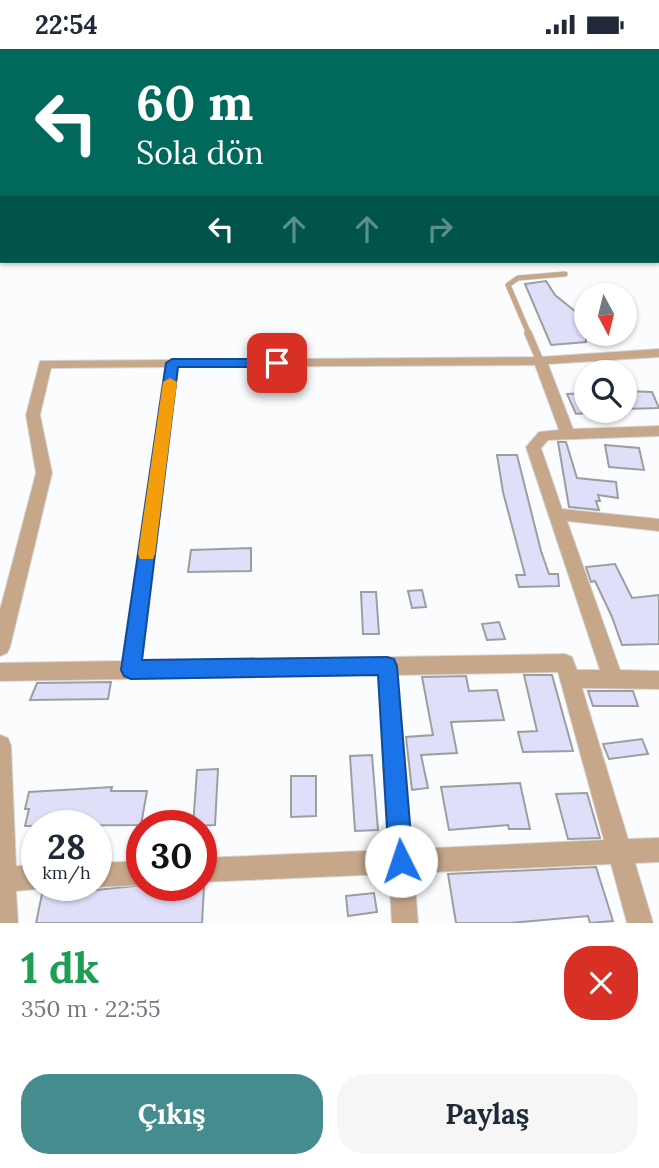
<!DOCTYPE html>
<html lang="tr">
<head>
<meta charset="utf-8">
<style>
	:root { --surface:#fff; --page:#f6f6f7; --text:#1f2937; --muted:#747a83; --accent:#448c8e }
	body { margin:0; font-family:Lora,serif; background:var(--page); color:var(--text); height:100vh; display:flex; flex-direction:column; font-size:26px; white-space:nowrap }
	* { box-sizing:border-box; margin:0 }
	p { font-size:23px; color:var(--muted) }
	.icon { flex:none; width:38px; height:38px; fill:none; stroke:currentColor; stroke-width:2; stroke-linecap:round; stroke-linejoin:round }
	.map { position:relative; height:874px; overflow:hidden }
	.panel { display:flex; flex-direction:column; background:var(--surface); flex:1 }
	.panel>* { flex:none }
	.top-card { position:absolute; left:0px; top:0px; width:660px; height:214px; box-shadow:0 2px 5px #0004; background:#00695c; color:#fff; overflow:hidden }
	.needle { width:46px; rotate:173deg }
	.controls { position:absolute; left:574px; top:234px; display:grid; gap:14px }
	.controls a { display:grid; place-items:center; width:63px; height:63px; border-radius:50%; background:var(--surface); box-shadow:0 2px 5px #0004; font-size:35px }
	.speed { position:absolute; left:21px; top:761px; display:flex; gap:14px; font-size:35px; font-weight:700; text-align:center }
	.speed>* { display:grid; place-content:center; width:91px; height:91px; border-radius:50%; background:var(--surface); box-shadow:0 2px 5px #0004; line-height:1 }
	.speed small { font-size:18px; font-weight:400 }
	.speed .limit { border:10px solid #d22; background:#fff; color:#111 }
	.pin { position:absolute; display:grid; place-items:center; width:60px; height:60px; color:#fff; margin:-30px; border-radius:14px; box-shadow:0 4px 10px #0006 }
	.me { position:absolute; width:77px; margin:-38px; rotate:356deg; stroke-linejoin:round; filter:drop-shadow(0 0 5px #0008) }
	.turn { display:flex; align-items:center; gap:24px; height:147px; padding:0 21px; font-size:32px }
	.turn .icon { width:91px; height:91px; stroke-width:2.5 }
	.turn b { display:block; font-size:49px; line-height:60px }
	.lanes { display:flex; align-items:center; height:66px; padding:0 21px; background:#0003; justify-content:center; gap:35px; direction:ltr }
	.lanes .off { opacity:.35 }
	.round { display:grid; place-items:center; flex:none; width:74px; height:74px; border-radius:28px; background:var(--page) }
	.headline { display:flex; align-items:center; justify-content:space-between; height:119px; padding:0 21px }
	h1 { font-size:42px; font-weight:700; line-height:52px; color:#1e9e55 }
	.cta { display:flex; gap:14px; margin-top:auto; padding:14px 21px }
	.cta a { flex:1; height:80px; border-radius:28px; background:var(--accent); color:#fff; font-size:28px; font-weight:700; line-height:80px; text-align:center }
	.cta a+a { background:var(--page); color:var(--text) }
	.status { display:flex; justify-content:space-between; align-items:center; height:49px; padding:0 35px; background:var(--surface); direction:ltr }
	.status svg { height:19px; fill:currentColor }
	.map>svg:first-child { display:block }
</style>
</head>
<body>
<div class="status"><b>22:54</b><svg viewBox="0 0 49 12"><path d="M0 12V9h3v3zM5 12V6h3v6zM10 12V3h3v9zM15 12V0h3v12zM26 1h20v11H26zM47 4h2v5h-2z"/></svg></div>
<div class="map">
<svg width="659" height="874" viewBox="0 0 659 874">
	<rect width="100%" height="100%" fill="#fbfcfe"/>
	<g fill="#dfdff9" stroke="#9d9ea0" stroke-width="2">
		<polygon points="546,232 555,246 586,271 586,293 551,296 525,235"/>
		<polygon points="625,342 652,343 659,359 625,360"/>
		<polygon points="586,344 586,364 576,365 567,345"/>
		<polygon points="558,393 566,393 577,429 616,433 618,449 598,446 600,452 596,452 599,461 569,458"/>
		<polygon points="605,396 639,399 644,421 609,418"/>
		<polygon points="497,406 517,406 541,502 549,525 558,525 559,537 519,538 516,526 525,526 503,443"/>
		<polygon points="251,499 251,522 188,523 191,501"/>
		<polygon points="615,515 632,549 659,546 659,595 622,596 612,568 595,532 591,533 586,518"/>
		<polygon points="422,541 426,558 412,559 408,542"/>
		<polygon points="361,543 376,543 379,585 363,585"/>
		<polygon points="499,573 505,590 487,591 482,575"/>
		<polygon points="524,626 552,626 573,702 523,703 518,683 537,682"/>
		<polygon points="466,627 469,642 497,641 504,671 451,673 457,704 421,706 428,739 412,741 406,688 433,686 422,628"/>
		<polygon points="111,633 108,650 30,651 37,634"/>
		<polygon points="588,642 633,642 638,657 593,657"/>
		<polygon points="642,690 648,705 609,710 603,695"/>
		<polygon points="372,706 378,781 355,782 350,707"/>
		<polygon points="218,720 215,776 193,777 197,721"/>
		<polygon points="291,727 316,727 316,767 291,768"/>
		<polygon points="520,734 530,780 509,780 508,776 449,781 441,738"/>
		<polygon points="112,738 111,742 147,742 141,776 25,777 29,760 25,760 29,743"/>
		<polygon points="587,744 600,789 568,790 556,745"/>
		<polygon points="596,818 613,872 590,874 588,867 510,874 456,874 448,825"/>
		<polygon points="49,836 89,836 96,841 144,836 151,836 151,840 204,837 202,874 36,874 43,840"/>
		<polygon points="374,844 377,863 348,867 346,847"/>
	</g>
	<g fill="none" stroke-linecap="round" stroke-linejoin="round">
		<g stroke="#d8d8da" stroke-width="6">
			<polyline id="service-far1" points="529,285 508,236 518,229 565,225"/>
		</g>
		<g stroke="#d8d8da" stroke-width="9">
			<polyline id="service" points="528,284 540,312"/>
		</g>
		<g stroke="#d8d8da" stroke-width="2">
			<g id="minor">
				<rect x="0" y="97" width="2" height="4"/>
				<rect x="658" y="177" width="1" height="7"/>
				<path d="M659 300V308L548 315 573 380 659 377V387L548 391 541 399 562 460 659 470V482L567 472 620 621 659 622V640L582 639 628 790 659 789V813L635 814 653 874H627L611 815 414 824 418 874H392L389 825 201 833V809L388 801 378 626 0 632V614L122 612 165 318 51 319 40 366 52 424 10 598 7 604 0 607V561L36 424 26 366 40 312 540 308ZM535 316 559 381 539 383 526 398 600 621H577L572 608 565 605 142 612 178 318ZM558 623 604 791 412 800 398 626Z"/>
				<polygon points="0,686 8,689 11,697 16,817 37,816 37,836 46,836 37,840 16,842 18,874 0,874"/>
				<polygon points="142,812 142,836 96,838 92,836 96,836 96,814"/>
			</g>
		</g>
		<use href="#service-far1" stroke="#c6a78a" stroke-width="5"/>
		<use href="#service" stroke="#c6a78a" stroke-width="7"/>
		<use href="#minor" fill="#c6a78a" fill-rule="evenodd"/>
	</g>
	<polygon fill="#1a73e8" stroke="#114b97" stroke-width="2" points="172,310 277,310 284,314 277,318 178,318 142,611 387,608 394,610 397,617 413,812 410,821 401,824 392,821 389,812 378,626 131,630 124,627 121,621 166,314"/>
	<polygon fill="#f59e0b" points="170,329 177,333 155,505 153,510 140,510 138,505 163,333"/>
</svg>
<div class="controls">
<a><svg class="needle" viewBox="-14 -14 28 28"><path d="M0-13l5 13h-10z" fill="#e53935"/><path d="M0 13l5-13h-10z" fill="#747a83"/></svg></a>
<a><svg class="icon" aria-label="search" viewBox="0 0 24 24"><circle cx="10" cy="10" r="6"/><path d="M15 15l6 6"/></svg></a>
</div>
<div class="speed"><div>28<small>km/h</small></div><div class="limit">30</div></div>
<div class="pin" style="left:277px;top:314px;background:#d93025"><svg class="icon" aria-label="arrive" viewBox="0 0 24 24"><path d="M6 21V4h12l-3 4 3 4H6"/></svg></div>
<svg class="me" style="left:401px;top:812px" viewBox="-20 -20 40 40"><circle r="19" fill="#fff"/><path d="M0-13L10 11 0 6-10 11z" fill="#1a73e8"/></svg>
<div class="top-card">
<div class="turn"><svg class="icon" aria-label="left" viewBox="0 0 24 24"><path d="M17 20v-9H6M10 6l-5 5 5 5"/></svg><div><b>60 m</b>Sola dön</div></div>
<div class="lanes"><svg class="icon" aria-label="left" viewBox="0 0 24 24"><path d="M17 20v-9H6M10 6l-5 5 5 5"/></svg><svg class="icon off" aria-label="ahead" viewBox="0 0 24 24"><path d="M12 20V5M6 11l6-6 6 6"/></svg><svg class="icon off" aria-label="ahead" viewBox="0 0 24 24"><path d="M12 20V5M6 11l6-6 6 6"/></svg><svg class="icon off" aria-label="right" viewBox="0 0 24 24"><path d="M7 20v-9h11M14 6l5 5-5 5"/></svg></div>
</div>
</div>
<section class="panel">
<div class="headline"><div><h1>1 dk</h1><p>350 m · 22:55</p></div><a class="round" style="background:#d93025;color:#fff"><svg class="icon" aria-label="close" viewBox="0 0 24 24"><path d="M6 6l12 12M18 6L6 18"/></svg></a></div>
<div class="cta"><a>Çıkış</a><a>Paylaş</a></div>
</section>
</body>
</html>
